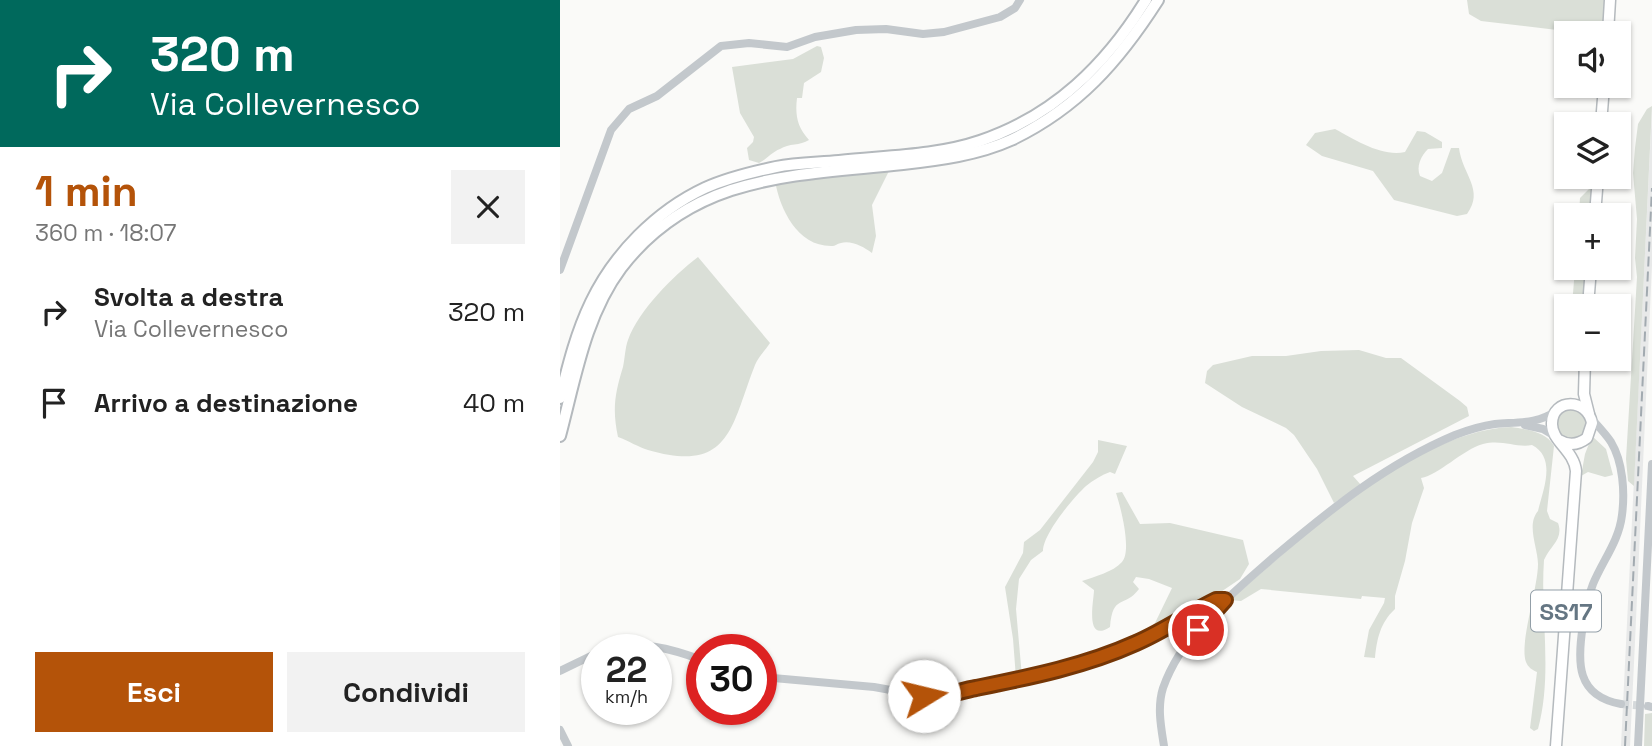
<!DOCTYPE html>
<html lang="it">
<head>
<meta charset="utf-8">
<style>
	:root { --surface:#fff; --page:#f2f2f2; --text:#222; --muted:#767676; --accent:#b45309 }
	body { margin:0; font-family:"Space Grotesk",sans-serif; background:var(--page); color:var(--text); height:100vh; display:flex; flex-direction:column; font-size:26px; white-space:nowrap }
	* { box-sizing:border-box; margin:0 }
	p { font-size:23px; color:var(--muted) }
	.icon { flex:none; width:38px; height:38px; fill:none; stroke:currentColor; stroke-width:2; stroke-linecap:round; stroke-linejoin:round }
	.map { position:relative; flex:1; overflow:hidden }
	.panel { display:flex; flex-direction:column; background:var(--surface); width:560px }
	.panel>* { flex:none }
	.top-card { background:#00695c; color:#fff; overflow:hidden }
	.tools { position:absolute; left:994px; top:21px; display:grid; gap:14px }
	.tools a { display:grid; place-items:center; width:77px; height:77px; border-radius:0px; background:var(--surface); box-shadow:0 2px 5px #0004; font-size:35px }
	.speed { position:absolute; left:21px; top:634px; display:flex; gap:14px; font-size:35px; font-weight:700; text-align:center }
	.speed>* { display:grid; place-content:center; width:91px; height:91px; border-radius:50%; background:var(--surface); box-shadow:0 2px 5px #0004; line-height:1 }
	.speed small { font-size:18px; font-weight:400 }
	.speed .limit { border:10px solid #d22; background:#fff; color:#111 }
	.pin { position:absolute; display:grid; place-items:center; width:60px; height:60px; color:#fff; margin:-30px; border:4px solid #fff; border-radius:50%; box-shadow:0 2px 7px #0007 }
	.me { position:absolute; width:77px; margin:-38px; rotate:81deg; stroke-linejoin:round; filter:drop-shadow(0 0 5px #0008) }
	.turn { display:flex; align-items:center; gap:24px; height:147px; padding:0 35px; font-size:32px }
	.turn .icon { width:91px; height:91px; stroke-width:2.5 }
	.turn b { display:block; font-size:49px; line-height:60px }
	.round { display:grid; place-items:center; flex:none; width:74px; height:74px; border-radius:0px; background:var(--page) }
	.head { display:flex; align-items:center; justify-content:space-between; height:119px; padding:0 35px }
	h1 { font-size:42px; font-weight:700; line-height:52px; color:var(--accent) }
	.button { display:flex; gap:14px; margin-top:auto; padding:14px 35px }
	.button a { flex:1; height:80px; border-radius:0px; background:var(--accent); color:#fff; font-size:28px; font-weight:700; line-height:80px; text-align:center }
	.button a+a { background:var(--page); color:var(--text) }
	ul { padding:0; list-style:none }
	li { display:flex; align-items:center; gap:21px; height:91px; padding:0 35px }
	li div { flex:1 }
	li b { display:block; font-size:26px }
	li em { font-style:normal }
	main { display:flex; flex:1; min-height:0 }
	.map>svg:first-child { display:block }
</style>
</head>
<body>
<main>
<section class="panel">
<div class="top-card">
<div class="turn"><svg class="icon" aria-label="right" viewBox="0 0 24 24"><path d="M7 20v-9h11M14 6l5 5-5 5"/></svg><div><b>320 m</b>Via Collevernesco</div></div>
</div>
<div class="head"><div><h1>1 min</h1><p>360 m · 18:07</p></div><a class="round"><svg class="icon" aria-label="close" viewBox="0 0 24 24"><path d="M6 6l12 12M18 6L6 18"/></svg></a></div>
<ul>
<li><svg class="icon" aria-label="right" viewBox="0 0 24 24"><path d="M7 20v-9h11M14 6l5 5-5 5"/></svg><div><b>Svolta a destra</b><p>Via Collevernesco</p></div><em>320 m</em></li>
<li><svg class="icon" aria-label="arrive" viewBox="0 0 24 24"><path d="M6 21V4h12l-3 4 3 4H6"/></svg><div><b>Arrivo a destinazione</b></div><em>40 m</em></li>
</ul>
<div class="button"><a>Esci</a><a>Condividi</a></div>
</section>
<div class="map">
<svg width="1092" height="746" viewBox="0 0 1092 746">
	<rect width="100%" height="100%" fill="#fafaf8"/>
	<polygon fill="#e8e9e9" points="1092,110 1092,265 1075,642 1070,746 1061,746"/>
	<g fill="#dadfd7">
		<polygon points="907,0 1046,0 1044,33 1022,33 921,21 909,14"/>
		<path d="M257 46 261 47 264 58 261 72 244 83 242 98H237C235 115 237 127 249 140 240 146 229 143 220 149 212 152 207 159 199 163L189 160 187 148 193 142 194 137 180 113 172 67 233 59Z"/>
		<polygon points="1092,106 1074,486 1068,481 1066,459 1077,277 1075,258 1077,219 1073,173 1075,148 1078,124 1087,109"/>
		<path d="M775 129C795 140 822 157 845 152L857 131 865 132 882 142V148L868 149C861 156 856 166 860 176L872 181 882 173 891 148H899C902 174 925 190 907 214L897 216 834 200 813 171 762 156 746 145 755 133Z"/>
		<path d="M330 169 312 205 316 236 312 253C304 247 291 240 281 243 275 244 277 246 271 246 237 246 220 209 215 181Z"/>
		<polygon points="1033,185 1031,215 1019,215 1020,198"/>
		<path d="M138 257 210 343C205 351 198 357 195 365 171 426 171 474 88 450 78 447 69 441 58 437 52 409 55 393 63 367 65 358 65 348 68 340 79 310 113 276 138 257Z"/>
		<polygon points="1015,268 1027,268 1024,306 1012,306"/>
		<polygon points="799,350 826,358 841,358 900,401 907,407 909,416 793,476 801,485 774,503 757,469 734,435 726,428 682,407 645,383 647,371 653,365 692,356 726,356 761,351"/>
		<circle cx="1011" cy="424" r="16"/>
		<path d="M951 427C966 429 987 432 994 446L987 511 990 519 998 523C1004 539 990 546 984 560 980 616 993 674 978 729L974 731 970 728 977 672C972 670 968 667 966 662 959 644 978 588 978 564 978 548 966 525 978 511 983 490 997 458 972 445 956 448 942 439 923 444 902 450 879 475 861 478L864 488 852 523 845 561 835 596V609C820 623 817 639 815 658L804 657 809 630 824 603 825 598 802 596 801 599 701 589 681 601 670 600C741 539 854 431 951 427Z"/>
		<polygon points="1032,436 1046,449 1053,475 1045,477 1028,472 1021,476 1025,454"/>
		<path d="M538 440 567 446 555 474 550 472C542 475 533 480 526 486 513 498 483 534 483 551L471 560 459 579 456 609 462 677 456 678 453 639 445 587 463 553 464 542 480 530 533 462 538 452Z"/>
		<path d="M562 492 580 524 610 523 683 540 689 564 680 579 634 610 580 638 595 623 612 588 589 579 576 577 573 582 579 589C564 609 553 593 550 627 524 644 534 600 534 590L522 581C534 577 553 572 562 562 572 551 561 508 556 493Z"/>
		<polygon points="1092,713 1092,746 1084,746 1085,714"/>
	</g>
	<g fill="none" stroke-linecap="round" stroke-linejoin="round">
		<polyline stroke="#d5d9db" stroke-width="8" stroke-dasharray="8 4" stroke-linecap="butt" points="1061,704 1086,706"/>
		<g stroke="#b5babe" stroke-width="13">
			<g id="major">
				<polyline points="1048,33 1050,0"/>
				<polyline points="1041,124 1044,86"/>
				<polyline points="1035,215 1038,177"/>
				<polyline points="1028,306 1031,268"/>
				<polyline points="1025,359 1024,394 1029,414"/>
				<path d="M996 746 1016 471C1014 450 991 441 992 423 993 398 1027 398 1032 423L1027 438C1018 445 1009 446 999 440"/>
			</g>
		</g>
		<g stroke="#b4b9bd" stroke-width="14">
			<g id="highway">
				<path d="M0 398C8 366 16 333 31 302 54 254 96 211 145 188 167 178 192 172 216 167 236 163 258 163 279 161 325 156 376 156 420 141 494 116 546 65 586 0"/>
				<path d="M0 436C15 380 25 316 61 268 134 173 235 176 343 164 379 160 418 155 451 140 518 108 559 61 598 0"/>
			</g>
		</g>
		<g stroke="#c3c8cc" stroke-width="8">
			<polyline points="0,270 51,130 69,109 97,96 161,46 189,43 227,47 255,37 296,30 326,29 363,34 384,32 440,17 455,8 460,0"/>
			<path d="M1030 417C1037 425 1045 433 1051 442 1063 462 1065 492 1062 515 1059 541 1043 560 1033 584 1028 597 1025 611 1023 625 1017 662 1016 696 1061 704"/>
			<polyline points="965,425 983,429 995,436"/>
			<path d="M48 649C83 641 109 648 142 660"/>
			<polyline points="0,671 37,653"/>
			<polyline points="201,677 314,687 375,698 398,691 480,675 549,653 585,639 656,600 665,600"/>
			<polyline points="1088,706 1092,707"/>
			<polyline points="0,730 8,746"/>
			<path d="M604 746C601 727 597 707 603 688 623 632 672 594 715 556 771 509 826 464 895 435 908 430 921 426 935 424 957 422 978 424 996 411"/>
			<polyline points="1078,746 1092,464"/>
		</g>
		<use href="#major" stroke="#fff" stroke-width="10"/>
		<use href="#highway" stroke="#fff" stroke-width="10"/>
		<polyline stroke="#a2aab0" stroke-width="2" stroke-dasharray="10 5" stroke-linecap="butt" points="1065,746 1092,188"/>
	</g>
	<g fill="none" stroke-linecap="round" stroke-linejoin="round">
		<g stroke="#753606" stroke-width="18">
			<path id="route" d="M364 696C382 699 398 691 416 688 470 677 525 666 576 643 604 631 629 613 656 600H665L638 630"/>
		</g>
		<use href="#route" stroke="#b45309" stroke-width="12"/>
	</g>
	<g text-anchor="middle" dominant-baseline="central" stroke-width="7" stroke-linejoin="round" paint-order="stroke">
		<rect fill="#fff" stroke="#939fa8" stroke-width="2" x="971" y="590.5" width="70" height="41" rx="5"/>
		<g font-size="24" font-weight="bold" fill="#657683">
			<text x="1006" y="611">SS17</text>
		</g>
	</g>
</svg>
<div class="tools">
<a><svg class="icon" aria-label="sound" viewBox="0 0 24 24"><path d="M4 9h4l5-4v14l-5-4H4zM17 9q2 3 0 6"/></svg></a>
<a><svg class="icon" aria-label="layers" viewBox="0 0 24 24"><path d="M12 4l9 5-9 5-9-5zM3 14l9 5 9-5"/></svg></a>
<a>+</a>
<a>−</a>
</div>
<div class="speed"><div>22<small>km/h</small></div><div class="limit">30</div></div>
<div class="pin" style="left:638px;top:630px;background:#d93025"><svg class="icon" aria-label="arrive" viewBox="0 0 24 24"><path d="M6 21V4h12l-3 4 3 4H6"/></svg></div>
<svg class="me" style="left:364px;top:696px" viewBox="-20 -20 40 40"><circle r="19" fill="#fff"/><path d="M0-13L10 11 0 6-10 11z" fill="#b45309"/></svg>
</div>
</main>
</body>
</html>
